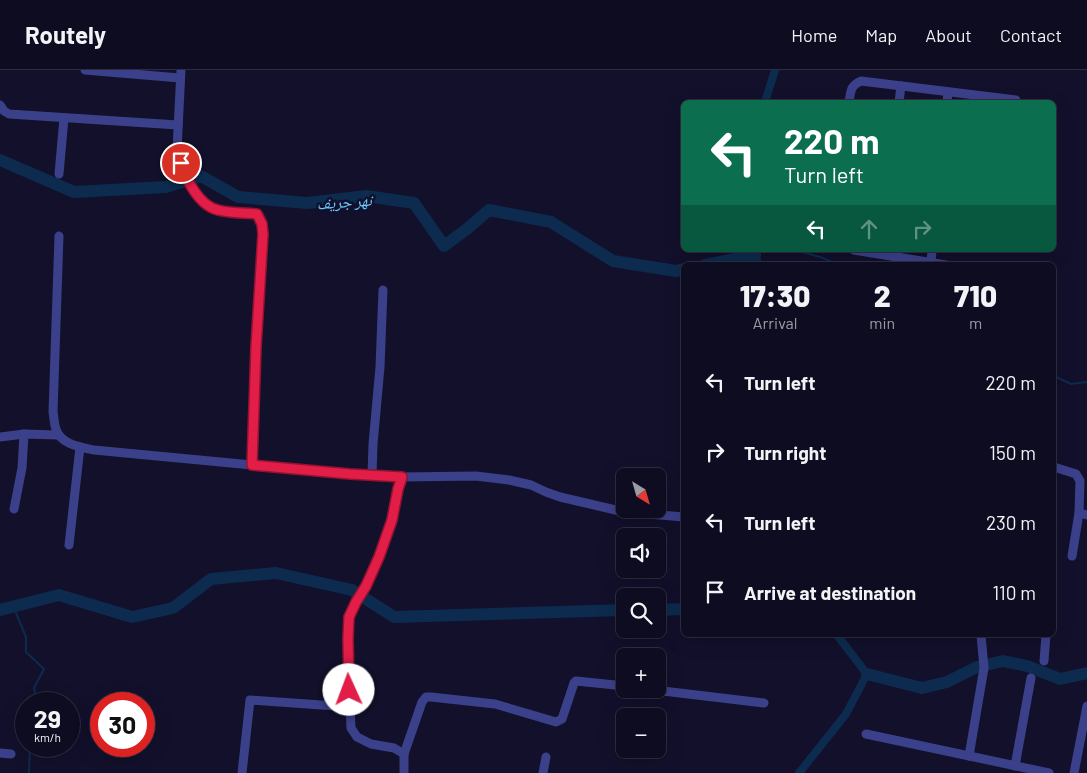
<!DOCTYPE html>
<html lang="en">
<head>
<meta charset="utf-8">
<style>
	:root { --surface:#0e0c20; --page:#1c1a2d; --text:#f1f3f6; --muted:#9b9ba5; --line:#2e2c3e }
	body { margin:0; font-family:Barlow,"Noto Naskh Arabic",sans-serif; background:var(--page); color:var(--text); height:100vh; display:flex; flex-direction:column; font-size:19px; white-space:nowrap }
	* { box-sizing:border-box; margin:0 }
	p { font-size:16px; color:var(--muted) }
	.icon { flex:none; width:28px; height:28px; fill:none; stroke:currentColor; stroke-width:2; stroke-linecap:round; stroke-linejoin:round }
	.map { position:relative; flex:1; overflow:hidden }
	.side { position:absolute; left:681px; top:192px; width:375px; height:375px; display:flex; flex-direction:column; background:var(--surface); border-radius:8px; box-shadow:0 5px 20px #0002,0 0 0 1px var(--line) }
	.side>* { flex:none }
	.banner { position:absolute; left:681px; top:30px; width:375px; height:152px; border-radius:8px; box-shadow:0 5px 20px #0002,0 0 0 1px var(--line); background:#0b6e4f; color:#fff; overflow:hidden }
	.needle { width:32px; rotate:143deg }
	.tools { position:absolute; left:616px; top:398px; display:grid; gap:10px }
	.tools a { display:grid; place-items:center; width:50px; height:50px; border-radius:8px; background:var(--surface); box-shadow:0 5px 20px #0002,0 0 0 1px var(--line); font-size:25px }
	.speed { position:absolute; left:15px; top:622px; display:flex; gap:10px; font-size:25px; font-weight:700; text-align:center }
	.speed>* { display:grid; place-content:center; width:65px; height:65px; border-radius:50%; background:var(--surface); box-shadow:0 5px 20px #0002,0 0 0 1px var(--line); line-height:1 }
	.speed small { font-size:12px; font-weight:400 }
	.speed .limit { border:8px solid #d22; background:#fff; color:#111 }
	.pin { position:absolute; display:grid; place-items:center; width:42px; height:42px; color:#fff; margin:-21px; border:2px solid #fff; border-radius:50%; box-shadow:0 1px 5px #0007 }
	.me { position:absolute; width:55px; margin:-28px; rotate:358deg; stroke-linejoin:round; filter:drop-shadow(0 0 4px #0008) }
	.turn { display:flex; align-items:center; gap:18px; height:105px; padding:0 20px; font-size:22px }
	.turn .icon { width:65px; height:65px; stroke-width:2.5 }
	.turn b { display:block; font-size:35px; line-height:42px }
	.lanes { display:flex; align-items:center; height:48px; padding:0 20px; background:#0003; justify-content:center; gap:25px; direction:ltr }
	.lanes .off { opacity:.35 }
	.eta { display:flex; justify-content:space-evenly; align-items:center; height:85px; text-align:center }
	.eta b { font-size:30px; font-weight:800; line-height:35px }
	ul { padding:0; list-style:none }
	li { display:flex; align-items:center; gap:15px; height:70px; padding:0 20px }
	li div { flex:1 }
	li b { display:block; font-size:19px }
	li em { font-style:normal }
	header { display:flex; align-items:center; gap:30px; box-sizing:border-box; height:70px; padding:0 25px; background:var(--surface); border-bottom:1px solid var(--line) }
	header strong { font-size:24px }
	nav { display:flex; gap:28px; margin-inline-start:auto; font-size:18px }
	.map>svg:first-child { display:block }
</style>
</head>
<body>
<header>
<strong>Routely</strong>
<nav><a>Home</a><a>Map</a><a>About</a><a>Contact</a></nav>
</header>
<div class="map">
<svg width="1087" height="703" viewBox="0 0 1087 703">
	<rect width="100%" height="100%" fill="#12102b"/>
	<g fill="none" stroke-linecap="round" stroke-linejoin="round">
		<g stroke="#0c2b4e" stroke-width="2">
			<polyline points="796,180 823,188 838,195"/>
			<polyline points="1054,306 1071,314 1087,312"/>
			<polyline points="13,536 26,567 26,582 44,599 34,618 37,634"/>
			<polyline points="29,703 30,676"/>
		</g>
		<g stroke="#0c2b4e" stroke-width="8">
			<polyline points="765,32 775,0"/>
			<polyline points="755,180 758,195"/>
			<polyline points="799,703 846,644 867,604 837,565"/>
		</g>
		<g stroke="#0c2b4e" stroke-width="12">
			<polyline points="0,90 74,122 166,117 201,106 238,127 307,133 366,126 414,133 444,176 467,159 489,140 551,152 613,191 676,201 684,199"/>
			<polyline points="705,195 755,185"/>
			<polyline points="0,540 59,525 132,547 173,538 211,509 276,503 352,520 394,547 625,540"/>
			<polyline points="658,540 684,539"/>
			<polyline points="867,604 922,618 947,612 977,597 1003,591 1027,596 1060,609 1087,603"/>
		</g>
		<g stroke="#3b408a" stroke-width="9">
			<polyline points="85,0 180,8"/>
			<polyline points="181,0 177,80 185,105 200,129 204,134 217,140 257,144 262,154 263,164 256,277 252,395 350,404 402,407 398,419 392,450 379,487 367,516 354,537 349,547 348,568 350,637"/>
			<path d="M849 32C851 21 850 16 861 11L1016 30"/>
			<polyline points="899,32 901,16"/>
			<polyline points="947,32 948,22"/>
			<polyline points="0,35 4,41 9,44 178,55"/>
			<polyline points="59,104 64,48"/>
			<path d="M59 166 53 342C54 347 54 354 56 359 60 374 80 377 94 380L252 395"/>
			<polyline points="854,180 946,195"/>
			<polyline points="931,192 932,180"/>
			<polyline points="0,367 24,364 59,365"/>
			<polyline points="1054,397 1076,404 1080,411 1079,443"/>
			<polyline points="372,405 373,374 380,297 383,220"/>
			<polyline points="402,407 476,406 509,410 531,415 546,422 560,427 624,442 684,447"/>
			<polyline points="14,439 22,398 24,364"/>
			<polyline points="69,475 80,377"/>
			<polyline points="1072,486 1079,443 1087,445"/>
			<polyline points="1044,591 1046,565"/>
			<polyline points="646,619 764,633"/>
			<polyline points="866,664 1049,703"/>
			<polyline points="0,683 11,684"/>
			<polyline points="404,684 422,632 426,627 431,627 495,634 556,652 562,649 574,613 576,611 625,616"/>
			<polyline points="969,686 984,598 981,565"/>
			<polyline points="1015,696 1031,608"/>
			<polyline points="242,703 250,630 350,637 351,658 357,667 371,674 394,678 404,684 404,703"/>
			<polyline points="543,703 546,687"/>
			<polyline points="1074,703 1087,636"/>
		</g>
	</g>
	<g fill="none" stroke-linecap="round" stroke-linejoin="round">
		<g stroke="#92132f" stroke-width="12">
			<path id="route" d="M181 93C186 109 199 136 218 140 228 143 245 143 257 144L262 154 263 164 256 277 252 395 350 404 402 407 398 419 392 450 379 487 366 516 356 532 349 547 348 568 349 620"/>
		</g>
		<use href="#route" stroke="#e11d48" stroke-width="9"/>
	</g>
	<g text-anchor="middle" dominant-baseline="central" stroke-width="5" stroke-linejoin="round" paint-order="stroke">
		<g font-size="16" font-style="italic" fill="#68c9ff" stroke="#12102b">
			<text transform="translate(344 131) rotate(-4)">نهر جريف</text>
		</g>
	</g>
</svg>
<div class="tools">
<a><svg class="needle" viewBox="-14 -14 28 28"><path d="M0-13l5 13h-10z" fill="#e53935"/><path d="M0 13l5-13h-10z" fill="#9b9ba5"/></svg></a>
<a><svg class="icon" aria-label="sound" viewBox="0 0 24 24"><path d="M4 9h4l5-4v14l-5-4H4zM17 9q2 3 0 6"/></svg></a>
<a><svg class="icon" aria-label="search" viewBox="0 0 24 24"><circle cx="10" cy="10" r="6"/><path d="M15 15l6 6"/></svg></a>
<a>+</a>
<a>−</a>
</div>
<div class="speed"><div>29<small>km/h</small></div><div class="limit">30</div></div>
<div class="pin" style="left:181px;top:93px;background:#d93025"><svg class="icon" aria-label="arrive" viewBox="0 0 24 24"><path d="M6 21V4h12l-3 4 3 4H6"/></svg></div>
<svg class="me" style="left:349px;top:620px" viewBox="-20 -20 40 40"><circle r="19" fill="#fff"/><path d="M0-13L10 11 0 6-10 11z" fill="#e11d48"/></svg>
<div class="banner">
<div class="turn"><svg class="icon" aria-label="left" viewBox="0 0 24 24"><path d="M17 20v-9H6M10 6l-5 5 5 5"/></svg><div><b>220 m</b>Turn left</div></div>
<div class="lanes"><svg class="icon" aria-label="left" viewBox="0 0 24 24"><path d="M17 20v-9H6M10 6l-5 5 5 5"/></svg><svg class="icon off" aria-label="ahead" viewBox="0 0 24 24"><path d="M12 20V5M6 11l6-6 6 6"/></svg><svg class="icon off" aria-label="right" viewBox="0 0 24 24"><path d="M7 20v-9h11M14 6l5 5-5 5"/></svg></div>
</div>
<section class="side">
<div class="eta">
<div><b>17:30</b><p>Arrival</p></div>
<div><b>2</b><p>min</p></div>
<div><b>710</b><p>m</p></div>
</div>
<ul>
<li><svg class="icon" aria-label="left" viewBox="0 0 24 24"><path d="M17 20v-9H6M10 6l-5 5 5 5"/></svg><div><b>Turn left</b></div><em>220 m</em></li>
<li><svg class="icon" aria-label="right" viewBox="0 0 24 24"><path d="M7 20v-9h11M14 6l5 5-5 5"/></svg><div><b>Turn right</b></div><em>150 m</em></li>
<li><svg class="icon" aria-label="left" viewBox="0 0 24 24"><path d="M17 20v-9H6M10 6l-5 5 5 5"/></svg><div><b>Turn left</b></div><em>230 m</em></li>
<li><svg class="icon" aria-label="arrive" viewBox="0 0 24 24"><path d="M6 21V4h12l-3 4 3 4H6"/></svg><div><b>Arrive at destination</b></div><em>110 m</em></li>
</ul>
</section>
</div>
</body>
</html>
